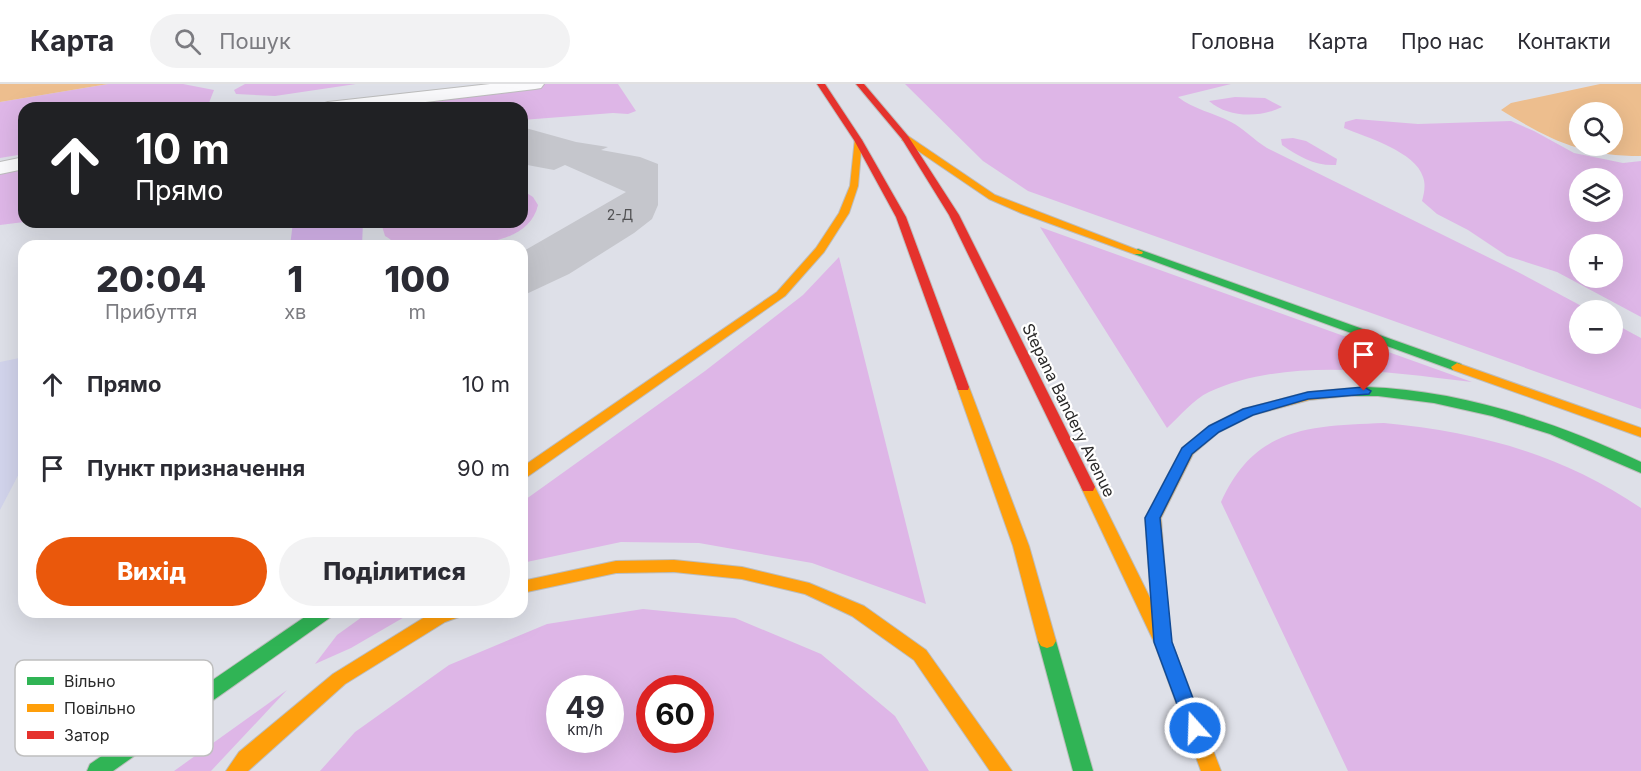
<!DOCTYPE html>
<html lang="uk">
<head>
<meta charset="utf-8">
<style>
	:root { --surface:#fff; --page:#f2f2f3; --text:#2b2b33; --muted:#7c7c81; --line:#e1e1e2; --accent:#ea580c }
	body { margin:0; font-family:Inter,sans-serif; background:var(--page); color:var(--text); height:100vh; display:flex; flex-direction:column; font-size:22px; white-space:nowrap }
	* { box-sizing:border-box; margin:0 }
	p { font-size:20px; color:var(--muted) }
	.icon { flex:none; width:33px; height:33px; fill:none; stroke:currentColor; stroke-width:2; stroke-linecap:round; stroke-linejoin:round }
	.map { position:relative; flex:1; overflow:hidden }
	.details { position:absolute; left:18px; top:156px; width:510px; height:378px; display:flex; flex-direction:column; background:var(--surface); border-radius:18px; box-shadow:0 6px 24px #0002 }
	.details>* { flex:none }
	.guide { position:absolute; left:18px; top:18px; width:510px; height:126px; border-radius:18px; box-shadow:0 6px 24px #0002; background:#202124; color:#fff; overflow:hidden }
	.controls { position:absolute; left:1569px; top:18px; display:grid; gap:12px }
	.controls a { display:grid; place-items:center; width:54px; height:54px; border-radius:50%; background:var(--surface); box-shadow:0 6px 24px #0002; font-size:30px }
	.speed { position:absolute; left:546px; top:591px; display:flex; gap:12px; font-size:30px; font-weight:700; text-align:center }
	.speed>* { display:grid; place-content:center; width:78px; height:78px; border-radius:50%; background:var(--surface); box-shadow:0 6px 24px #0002; line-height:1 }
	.speed small { font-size:15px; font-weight:400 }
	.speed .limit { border:9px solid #d22; background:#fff; color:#111 }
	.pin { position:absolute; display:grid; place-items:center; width:51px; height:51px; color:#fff; margin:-62px -26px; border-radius:50% 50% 50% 0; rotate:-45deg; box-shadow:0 0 6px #0007 }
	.pin .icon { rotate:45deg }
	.me { position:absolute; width:66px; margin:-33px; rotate:340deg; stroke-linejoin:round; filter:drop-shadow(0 0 4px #0008) }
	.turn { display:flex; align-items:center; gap:21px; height:126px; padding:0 18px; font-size:27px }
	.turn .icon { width:78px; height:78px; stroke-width:2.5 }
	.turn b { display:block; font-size:42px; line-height:51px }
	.eta { display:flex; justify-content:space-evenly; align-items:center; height:102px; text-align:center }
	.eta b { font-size:36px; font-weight:800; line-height:42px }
	.button { display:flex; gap:12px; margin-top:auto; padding:12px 18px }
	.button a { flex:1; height:69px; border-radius:36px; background:var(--accent); color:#fff; font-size:24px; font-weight:800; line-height:69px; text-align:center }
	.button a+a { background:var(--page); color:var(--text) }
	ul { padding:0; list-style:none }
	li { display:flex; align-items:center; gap:18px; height:84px; padding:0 18px }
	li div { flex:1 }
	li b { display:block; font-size:22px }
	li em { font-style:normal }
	header { display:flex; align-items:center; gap:36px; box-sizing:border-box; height:84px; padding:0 30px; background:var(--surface); border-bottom:2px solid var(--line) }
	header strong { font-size:28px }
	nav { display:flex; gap:33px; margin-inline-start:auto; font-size:21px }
	.search { width:420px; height:54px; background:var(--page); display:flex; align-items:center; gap:15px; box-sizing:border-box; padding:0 21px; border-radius:33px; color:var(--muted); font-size:22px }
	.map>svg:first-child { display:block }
</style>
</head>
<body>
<header>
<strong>Карта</strong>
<div class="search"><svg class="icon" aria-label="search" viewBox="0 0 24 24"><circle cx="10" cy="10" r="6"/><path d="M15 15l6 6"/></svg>Пошук</div>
<nav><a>Головна</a><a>Карта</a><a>Про нас</a><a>Контакти</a></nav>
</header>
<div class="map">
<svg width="1641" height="687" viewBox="0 0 1641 687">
	<rect width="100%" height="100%" fill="#dee0e8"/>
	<polygon fill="#d2d4ec" points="24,273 24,380 0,426 0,278"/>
	<g fill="#deb6e7" fill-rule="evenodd">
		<polygon points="108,0 183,0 214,6 207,24 24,24 24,70 0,74 0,18"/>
		<polygon points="245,0 356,0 275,12 236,10 234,6"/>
		<polygon points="545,0 618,0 636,27 628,30 613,29 522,36 522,24 338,24"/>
		<path d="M905 0H1231L1178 13C1193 25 1214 29 1231 38 1243 44 1254 56 1267 64L1516 187 1589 226H1580V260H1612L1613 239 1641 254V325L1028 107 983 77Z"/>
		<path d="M1235 13 1265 14 1282 23C1260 34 1228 34 1209 17Z"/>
		<path d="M1356 35 1418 40 1511 37 1534 47 1574 69 1623 79 1641 77V233L1557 188 1507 172 1468 146 1437 130 1422 117C1424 110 1426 101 1423 93 1416 68 1366 53 1344 44L1345 38ZM1580 94H1612V128H1580ZM1580 160H1612V194H1580Z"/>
		<path d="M1293 54 1306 57 1337 75 1336 81C1314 82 1300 73 1282 61L1281 55Z"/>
		<polygon points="24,82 24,138 0,141 0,87"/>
		<path d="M522 106 533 113 538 121C529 162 466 162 434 162 423 162 407 165 397 160 393 158 389 154 385 152L382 142 384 138H522Z"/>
		<path d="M1040 143 1472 298C1388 288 1289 272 1209 308 1194 315 1179 333 1167 344Z"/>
		<polygon points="839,173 926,520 812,479 699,459 621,458 522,479 522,418 705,287 803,211"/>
		<path d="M1384 339C1479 348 1561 370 1641 424V687H1348L1221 418C1255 342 1311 342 1384 339Z"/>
		<path d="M643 525 735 534 821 570 895 632 929 687H320L355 648 449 581 547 540ZM610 604V656H560V604ZM700 604V656H650V604Z"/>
		<polygon points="369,528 413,528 351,564 315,580 337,551"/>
		<polygon points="287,606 211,687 174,687"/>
	</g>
	<polygon fill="#d5b3eb" points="293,138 363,138 362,162 290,162"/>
	<g fill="#edbe8e" fill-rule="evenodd">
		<polygon points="0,0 108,0 0,18"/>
		<path d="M1600 0H1641V72C1582 72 1550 56 1501 26L1511 19ZM1580 28H1612V62H1580Z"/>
	</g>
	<polygon fill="#c5c6cc" points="522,43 576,58 608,63 601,66 640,73 658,80 658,121 652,135 634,149 569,190 522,212 522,168 626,108 565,81 554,86 522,80"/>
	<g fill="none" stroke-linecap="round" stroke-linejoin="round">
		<g stroke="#bdbdbd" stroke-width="2">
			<g id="street">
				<polygon points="490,0 544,0 541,4 535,5 375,24 319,24 322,20 328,18"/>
				<polygon points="24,73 24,85 0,90 0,78"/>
			</g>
		</g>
		<g stroke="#bdbdbd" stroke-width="2">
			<g id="fast">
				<polygon points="1138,165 1461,280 1463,283 1461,286 1453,286 1134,170 1133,168"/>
				<path d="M1366 303C1461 306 1556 338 1641 378V389L1550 350 1492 332 1434 319 1378 312H1353L1347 308 1353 304Z"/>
				<polygon points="312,528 333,528 331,533 113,687 87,687 90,680"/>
				<polygon points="1047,550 1053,552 1056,557 1093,687 1073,687 1038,557 1041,552"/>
			</g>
		</g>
		<g stroke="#bdbdbd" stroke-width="2">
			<g id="slow">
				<polygon points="902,52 908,52 995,111 1143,168 1142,170 1134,170 1021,129 989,115 902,56"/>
				<polygon points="855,54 862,56 858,102 849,129 824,168 785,212 527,393 522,395 522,383 777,208 816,164 839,129 850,102"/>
				<polygon points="1457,279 1641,344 1641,353 1453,286 1451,283"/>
				<polygon points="963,299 969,303 1029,462 1056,557 1053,562 1047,564 1041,562 1038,557 1013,462 957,303"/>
				<polygon points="1353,304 1358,305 1359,308 1358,311 1309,316 1253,331 1219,348 1193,370 1161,434 1170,554 1221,687 1201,687 1154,558 1081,403 1083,399 1093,399 1151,516 1145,434 1182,364 1209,342 1243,325 1308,308"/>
				<polygon points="674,476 742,483 809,499 864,522 926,566 1012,687 990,687 914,576 852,532 805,510 742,495 674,488 616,489 522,509 522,497 616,477"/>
				<polygon points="433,528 461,528 459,533 445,538 345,600 248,687 226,687 239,668 333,590"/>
			</g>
		</g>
		<g stroke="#bdbdbd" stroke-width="2">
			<g id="jam">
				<polygon points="817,0 825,0 862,56 906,133 969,303 968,306 958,306 957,303 896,133 854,56"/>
				<polygon points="856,0 864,0 908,52 959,131 1095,403 1093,407 1083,407 1081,403 949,131 902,55"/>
			</g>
		</g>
		<use href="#street" fill="#fafafc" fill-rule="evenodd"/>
		<use href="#fast" fill="#30b455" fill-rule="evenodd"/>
		<use href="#slow" fill="#ff9f0a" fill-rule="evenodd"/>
		<use href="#jam" fill="#e5322d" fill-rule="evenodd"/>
	</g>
	<polygon fill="#1a73e8" stroke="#114b97" stroke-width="1.5" points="1364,303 1371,307 1369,310 1308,315 1253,331 1219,348 1192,370 1160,434 1172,558 1204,644 1202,650 1195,652 1188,650 1154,558 1145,434 1182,364 1209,342 1243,325 1308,308"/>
	<g text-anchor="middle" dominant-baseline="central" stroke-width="4.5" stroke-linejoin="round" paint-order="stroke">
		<g font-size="14" fill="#525254">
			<text x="620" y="130">2-Д</text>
		</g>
		<g font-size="16" fill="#292929" stroke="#fff">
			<text transform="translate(1069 326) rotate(64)">Stepana Bandery Avenue</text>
		</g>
	</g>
	<rect x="15" y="576" width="198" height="96" rx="9" fill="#fff" stroke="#bfbfbf" stroke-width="1.5"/>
	<rect x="27" y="593" width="27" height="8" fill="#30b455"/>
	<rect x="27" y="620" width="27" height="8" fill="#ff9f0a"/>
	<rect x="27" y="647" width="27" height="8" fill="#e5322d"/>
	<g font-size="16" fill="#292929">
		<text x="64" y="603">Вільно</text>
		<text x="64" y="630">Повільно</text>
		<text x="64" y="657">Затор</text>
	</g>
</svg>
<div class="controls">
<a><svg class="icon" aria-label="search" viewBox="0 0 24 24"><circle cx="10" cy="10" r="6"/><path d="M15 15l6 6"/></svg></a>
<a><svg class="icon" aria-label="layers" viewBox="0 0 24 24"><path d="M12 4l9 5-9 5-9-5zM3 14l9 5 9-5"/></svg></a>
<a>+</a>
<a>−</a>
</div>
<div class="speed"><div>49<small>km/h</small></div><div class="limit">60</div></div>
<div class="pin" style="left:1364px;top:307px;background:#d93025"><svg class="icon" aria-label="arrive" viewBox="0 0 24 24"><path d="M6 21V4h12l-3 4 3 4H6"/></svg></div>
<svg class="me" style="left:1195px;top:644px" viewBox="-20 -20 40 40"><circle r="17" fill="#1a73e8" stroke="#fff" stroke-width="3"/><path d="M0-11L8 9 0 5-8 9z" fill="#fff"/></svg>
<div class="guide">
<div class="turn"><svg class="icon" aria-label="ahead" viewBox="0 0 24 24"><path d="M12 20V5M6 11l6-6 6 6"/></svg><div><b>10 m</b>Прямо</div></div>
</div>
<section class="details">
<div class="eta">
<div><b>20:04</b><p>Прибуття</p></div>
<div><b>1</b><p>хв</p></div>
<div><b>100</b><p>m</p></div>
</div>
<ul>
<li><svg class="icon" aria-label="ahead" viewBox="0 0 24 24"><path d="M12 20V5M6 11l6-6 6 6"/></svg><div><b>Прямо</b></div><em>10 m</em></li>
<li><svg class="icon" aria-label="arrive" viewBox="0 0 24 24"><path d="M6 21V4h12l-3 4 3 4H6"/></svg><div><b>Пункт призначення</b></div><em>90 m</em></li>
</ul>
<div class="button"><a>Вихід</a><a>Поділитися</a></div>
</section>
</div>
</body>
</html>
